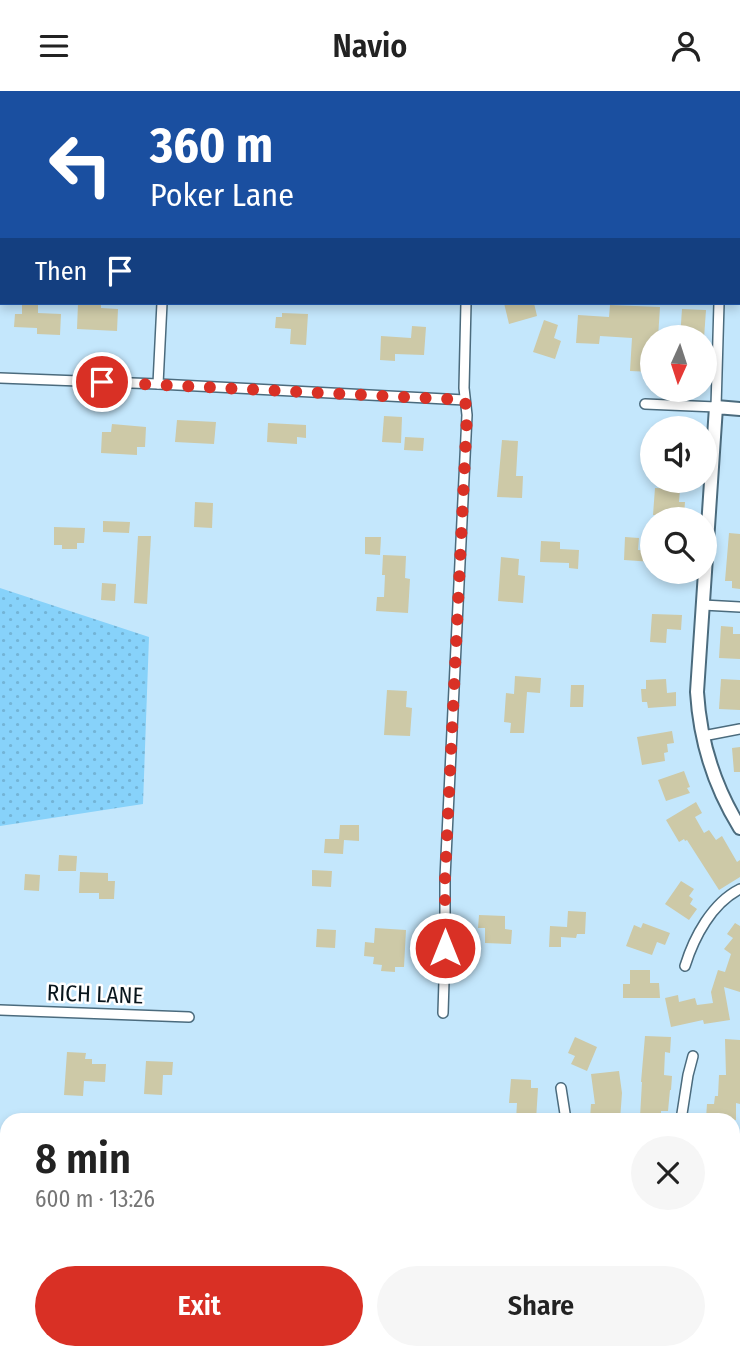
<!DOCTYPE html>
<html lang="en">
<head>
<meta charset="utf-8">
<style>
	:root { --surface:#fff; --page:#f6f6f6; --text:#222; --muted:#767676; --accent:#d93025 }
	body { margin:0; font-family:"Fira Sans Condensed",sans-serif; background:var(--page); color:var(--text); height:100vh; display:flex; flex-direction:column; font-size:26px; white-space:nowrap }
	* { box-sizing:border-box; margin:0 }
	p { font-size:23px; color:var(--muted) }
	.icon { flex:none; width:38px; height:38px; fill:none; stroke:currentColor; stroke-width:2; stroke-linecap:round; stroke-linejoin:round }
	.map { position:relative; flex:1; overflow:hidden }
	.side { position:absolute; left:0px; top:1022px; width:740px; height:247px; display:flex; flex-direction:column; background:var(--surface); border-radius:21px 21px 0 0; box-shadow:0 4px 10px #0003 }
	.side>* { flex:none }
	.banner { position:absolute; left:0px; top:0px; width:740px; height:214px; box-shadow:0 4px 10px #0003; background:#1a4fa0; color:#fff; overflow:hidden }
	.needle { width:46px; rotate:183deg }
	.buttons { position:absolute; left:640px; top:234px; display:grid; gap:14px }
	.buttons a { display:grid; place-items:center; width:77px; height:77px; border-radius:50%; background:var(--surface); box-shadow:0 4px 10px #0003; font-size:35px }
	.pin { position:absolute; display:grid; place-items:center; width:60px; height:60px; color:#fff; margin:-30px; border:4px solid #fff; border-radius:50%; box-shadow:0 2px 7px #0007 }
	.me { position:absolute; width:77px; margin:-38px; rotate:0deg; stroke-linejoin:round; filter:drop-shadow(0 0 5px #0008) }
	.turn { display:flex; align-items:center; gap:24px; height:147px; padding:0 35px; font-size:32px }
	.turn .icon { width:91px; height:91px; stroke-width:2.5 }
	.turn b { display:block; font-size:49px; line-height:60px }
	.then { display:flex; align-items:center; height:66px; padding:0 35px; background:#0003; gap:14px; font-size:26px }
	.round { display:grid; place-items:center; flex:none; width:74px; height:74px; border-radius:37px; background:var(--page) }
	.overview { display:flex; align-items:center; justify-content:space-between; height:119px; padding:0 35px }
	h1 { font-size:42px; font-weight:600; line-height:52px }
	.button { display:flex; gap:14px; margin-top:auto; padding:14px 35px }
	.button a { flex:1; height:80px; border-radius:42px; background:var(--accent); color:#fff; font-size:28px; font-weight:600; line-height:80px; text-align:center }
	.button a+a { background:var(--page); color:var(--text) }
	header { display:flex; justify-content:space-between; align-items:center; height:91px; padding:0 35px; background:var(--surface); font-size:32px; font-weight:600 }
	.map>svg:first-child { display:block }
</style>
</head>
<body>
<header><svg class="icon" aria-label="menu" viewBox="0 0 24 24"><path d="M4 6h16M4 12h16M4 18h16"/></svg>Navio<svg class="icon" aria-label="person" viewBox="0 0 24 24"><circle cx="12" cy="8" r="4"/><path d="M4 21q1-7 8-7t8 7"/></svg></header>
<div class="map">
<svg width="740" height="1268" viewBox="0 0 740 1268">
	<defs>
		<pattern id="grass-dots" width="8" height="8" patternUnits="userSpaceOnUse" patternTransform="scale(1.75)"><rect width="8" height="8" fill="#87d2fa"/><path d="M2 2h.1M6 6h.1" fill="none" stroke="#73b4d6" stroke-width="1.8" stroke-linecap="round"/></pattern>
	</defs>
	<rect width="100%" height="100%" fill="#c4e7fc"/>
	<polygon fill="url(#grass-dots)" points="0,497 149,546 143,713 0,735"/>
	<g fill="#cdc9a7">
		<polygon points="22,212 38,212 38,222 61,223 60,244 37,243 37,237 14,236 15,223 22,223"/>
		<polygon points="78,212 101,212 101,217 118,218 117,240 77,238"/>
		<polygon points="504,212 534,212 537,225 509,233"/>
		<polygon points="610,214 660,216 658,247 653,247 653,281 630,280 632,247 600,245 599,253 576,252 578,224 609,226"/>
		<polygon points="682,218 706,219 704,247 680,247"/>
		<polygon points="282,222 308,223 306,254 290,253 291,238 275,237 276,226 282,226"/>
		<polygon points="544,229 558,234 554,247 561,250 555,268 533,261"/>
		<polygon points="412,235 426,236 424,264 395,263 395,270 380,269 381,245 411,247"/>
		<polygon points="384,325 402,326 401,352 382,351"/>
		<polygon points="177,329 216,331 214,353 175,351"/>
		<polygon points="268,332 306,334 306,347 297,346 297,353 267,351"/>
		<polygon points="112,333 146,336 145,356 137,356 137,364 101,362 102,341 111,341"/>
		<polygon points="405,346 424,347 423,360 404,359"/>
		<polygon points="502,349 518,350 516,385 523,385 522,407 497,406"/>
		<polygon points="655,397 680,398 679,411 685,411 684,426 653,424"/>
		<polygon points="195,411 213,412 212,437 194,436"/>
		<polygon points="103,430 130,431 129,442 103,441"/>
		<polygon points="54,436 85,437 84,452 77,452 77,458 62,458 62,454 54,454"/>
		<polygon points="729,442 740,443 740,498 732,497 732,490 725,490"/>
		<polygon points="138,445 151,445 147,513 134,512"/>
		<polygon points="365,446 381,446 380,464 365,463"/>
		<polygon points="625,446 639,447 638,459 653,460 653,471 624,469"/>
		<polygon points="541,450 560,451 560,458 579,459 578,478 569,477 569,472 540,471"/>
		<polygon points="383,464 406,465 405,487 410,488 408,522 376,520 377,506 384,506 385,484 382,484"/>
		<polygon points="501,466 519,468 518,484 525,485 523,512 498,510"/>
		<polygon points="102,492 116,493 115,510 101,509"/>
		<polygon points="652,523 682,524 681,539 667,538 666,552 650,551"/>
		<polygon points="721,535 733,536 733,543 740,543 740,568 719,567"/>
		<polygon points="515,585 541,587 540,602 527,601 524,642 510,642 511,632 504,631 506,602 514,603"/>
		<polygon points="666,588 667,602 676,601 676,615 648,617 647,611 642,611 641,598 646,598 646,589"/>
		<polygon points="721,588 740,589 740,619 719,618"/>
		<polygon points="571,594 584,594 583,616 570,616"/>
		<polygon points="387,599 407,600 406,616 412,617 410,645 384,644"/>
		<polygon points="672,640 674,652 667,653 668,661 664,662 665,670 642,674 637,646"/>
		<polygon points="740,656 740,681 734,681 732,657"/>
		<polygon points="684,680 690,696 687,697 690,702 666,710 658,689"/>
		<polygon points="696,711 702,722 695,726 704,742 709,739 716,749 722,745 737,771 740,769 740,786 719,799 687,749 685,750 684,748 679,751 666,729"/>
		<polygon points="340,734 359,734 359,750 344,749 343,763 324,762 325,748 339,748"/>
		<polygon points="59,764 77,765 76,780 58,780"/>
		<polygon points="312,779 332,780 331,796 312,795"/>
		<polygon points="80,781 108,782 108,790 115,790 114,808 99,808 99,802 79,802"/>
		<polygon points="25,783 40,784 39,800 24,799"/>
		<polygon points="681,790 694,798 689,805 693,808 690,813 697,818 689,829 665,813"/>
		<polygon points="568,820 586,821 585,843 577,843 576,847 561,846 561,856 549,856 550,835 567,836"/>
		<polygon points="479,824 505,825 505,838 512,839 511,853 485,852 485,837 478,837"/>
		<polygon points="643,832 670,842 665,854 657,851 652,864 626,855 634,834 641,837"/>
		<polygon points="735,832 740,835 740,901 724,896 730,929 704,933 703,929 671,936 665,907 678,904 679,911 695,907 697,914 713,912 711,901 718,879 725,881 731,863 724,858 733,847 727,843"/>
		<polygon points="375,837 406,839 404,876 395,876 395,881 381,880 382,874 373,873 374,866 364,865 365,851 374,852"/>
		<polygon points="317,838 336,839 335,857 316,856"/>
		<polygon points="630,879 650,879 650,892 659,892 660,907 623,907 623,893 630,893"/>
		<polygon points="645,945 671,946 670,962 665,961 664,984 672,985 671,999 670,999 668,1020 661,1020 661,1027 640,1026 642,991 641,991"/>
		<polygon points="575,946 597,956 587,980 571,973 575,965 568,962"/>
		<polygon points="725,948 740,949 740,1013 736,1012 736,1029 706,1027 707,1013 714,1013 715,1005 718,1005 719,984 726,984"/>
		<polygon points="67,961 86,962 85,968 92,968 92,973 106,973 105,991 84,990 83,1005 64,1004"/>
		<polygon points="146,970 173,971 172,984 163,984 162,1004 144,1003"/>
		<polygon points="619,980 622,1002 620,1029 590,1028 591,1013 595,1013 591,983"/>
		<polygon points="511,988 531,989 531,997 538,997 536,1029 516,1029 517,1012 509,1012"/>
	</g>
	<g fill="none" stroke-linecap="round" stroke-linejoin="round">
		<g stroke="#4b6b7d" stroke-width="12">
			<g id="street">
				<polyline points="172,2 172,0"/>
				<polyline points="475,2 475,0"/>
				<polyline points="669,2 669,0"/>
				<polyline points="738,85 740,85"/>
				<polyline points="0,287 158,293 465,309"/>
				<polyline points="158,293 162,212"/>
				<polyline points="645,313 716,316 719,212"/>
				<polyline points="703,514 740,516"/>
				<polyline points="703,645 740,638"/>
				<path d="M685 875C694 846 712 812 740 798"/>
				<polyline points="0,919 189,926"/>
				<polyline points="443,922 445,857 445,787 467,324 464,297 466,212"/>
				<polyline points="561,997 566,1029"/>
				<polyline points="681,1029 688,984 693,965"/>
				<polyline points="733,1090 740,1090"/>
				<polyline points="0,1223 7,1223"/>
				<polyline points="680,1268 680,1262"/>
			</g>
		</g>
		<g stroke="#4b6b7d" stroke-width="16">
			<path id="secondary" d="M740 318 716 316 697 601C700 650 714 695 740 737"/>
		</g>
		<use href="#street" stroke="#fff" stroke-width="9"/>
		<use href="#secondary" stroke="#fff" stroke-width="12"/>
	</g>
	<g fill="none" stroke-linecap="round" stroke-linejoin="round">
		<polyline stroke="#d93025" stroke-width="12" stroke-dasharray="0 21.6" points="102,291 465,309 467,324 445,787 445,857"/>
	</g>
	<g text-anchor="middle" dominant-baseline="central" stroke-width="5" stroke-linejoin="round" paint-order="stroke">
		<g font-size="23" fill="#09161d" stroke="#fff">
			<text transform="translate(95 903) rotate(2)">RICH LANE</text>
		</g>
	</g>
</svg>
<div class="buttons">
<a><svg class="needle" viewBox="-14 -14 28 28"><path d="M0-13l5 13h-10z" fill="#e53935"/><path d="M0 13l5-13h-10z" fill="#767676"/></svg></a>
<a><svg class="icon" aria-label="sound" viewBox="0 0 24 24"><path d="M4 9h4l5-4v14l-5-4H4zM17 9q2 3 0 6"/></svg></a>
<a><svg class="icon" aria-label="search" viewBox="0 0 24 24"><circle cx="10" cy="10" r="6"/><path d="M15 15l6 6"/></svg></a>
</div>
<div class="pin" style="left:102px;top:291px;background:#d93025"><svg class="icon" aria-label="arrive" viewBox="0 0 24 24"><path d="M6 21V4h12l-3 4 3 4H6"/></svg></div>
<svg class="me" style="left:445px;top:857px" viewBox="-20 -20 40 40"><circle r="17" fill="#d93025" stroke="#fff" stroke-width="3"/><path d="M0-11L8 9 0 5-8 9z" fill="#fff"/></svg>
<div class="banner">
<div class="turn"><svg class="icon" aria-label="left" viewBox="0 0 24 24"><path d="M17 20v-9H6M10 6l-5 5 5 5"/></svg><div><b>360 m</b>Poker Lane</div></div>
<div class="then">Then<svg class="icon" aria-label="arrive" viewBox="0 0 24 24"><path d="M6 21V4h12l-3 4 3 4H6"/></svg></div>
</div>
<section class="side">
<div class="overview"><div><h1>8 min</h1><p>600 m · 13:26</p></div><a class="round"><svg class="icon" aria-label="close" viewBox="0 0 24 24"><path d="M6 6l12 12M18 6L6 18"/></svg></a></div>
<div class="button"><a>Exit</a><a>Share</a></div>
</section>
</div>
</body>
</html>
